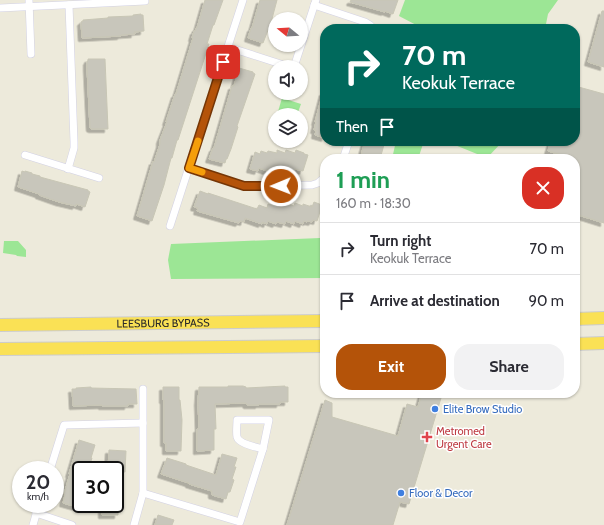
<!DOCTYPE html>
<html lang="en">
<head>
<meta charset="utf-8">
<style>
	:root { --surface:#fff; --page:#f2f2f3; --text:#2b2b33; --muted:#7c7c81; --line:#e1e1e2; --accent:#b45309 }
	body { margin:0; font-family:Cabin,sans-serif; background:var(--page); color:var(--text); height:100vh; display:flex; flex-direction:column; font-size:15px; white-space:nowrap }
	* { box-sizing:border-box; margin:0 }
	p { font-size:13px; color:var(--muted) }
	.icon { flex:none; width:22px; height:22px; fill:none; stroke:currentColor; stroke-width:2; stroke-linecap:round; stroke-linejoin:round }
	.map { position:relative; flex:1; overflow:hidden }
	.drawer { position:absolute; left:320px; top:154px; width:260px; height:244px; display:flex; flex-direction:column; background:var(--surface); border-radius:16px; box-shadow:0 1px 3px #0004 }
	.drawer>* { flex:none }
	.top-card { position:absolute; left:320px; top:24px; width:260px; height:122px; border-radius:16px; box-shadow:0 1px 3px #0004; background:#00695c; color:#fff; overflow:hidden }
	.needle { width:26px; rotate:288deg }
	.fabs { position:absolute; left:268px; top:12px; display:grid; gap:8px }
	.fabs a { display:grid; place-items:center; width:40px; height:40px; border-radius:50%; background:var(--surface); box-shadow:0 1px 3px #0004; font-size:20px }
	.speed { position:absolute; left:12px; top:461px; display:flex; gap:8px; font-size:20px; font-weight:700; text-align:center }
	.speed>* { display:grid; place-content:center; width:52px; height:52px; border-radius:50%; background:var(--surface); box-shadow:0 1px 3px #0004; line-height:1 }
	.speed small { font-size:10px; font-weight:400 }
	.speed .limit { border:2px solid #111; border-radius:6px; background:#fff; color:#111 }
	.pin { position:absolute; display:grid; place-items:center; width:34px; height:34px; color:#fff; margin:-17px; border-radius:8px; box-shadow:0 2px 6px #0006 }
	.me { position:absolute; width:44px; margin:-22px; rotate:269deg; stroke-linejoin:round; filter:drop-shadow(0 0 3px #0008) }
	.turn { display:flex; align-items:center; gap:14px; height:84px; padding:0 16px; font-size:18px }
	.turn .icon { width:52px; height:52px; stroke-width:2.5 }
	.turn b { display:block; font-size:28px; line-height:34px }
	.then { display:flex; align-items:center; height:38px; padding:0 16px; background:#0003; gap:8px; font-size:15px }
	.round { display:grid; place-items:center; flex:none; width:42px; height:42px; border-radius:16px; background:var(--page) }
	.head { display:flex; align-items:center; justify-content:space-between; height:68px; padding:0 16px }
	h1 { font-size:24px; font-weight:800; line-height:30px; color:#1e9e55 }
	.cta { display:flex; gap:8px; margin-top:auto; padding:8px 16px }
	.cta a { flex:1; height:46px; border-radius:16px; background:var(--accent); color:#fff; font-size:16px; font-weight:800; line-height:46px; text-align:center }
	.cta a+a { background:var(--page); color:var(--text) }
	ul { padding:0; list-style:none }
	li { display:flex; align-items:center; gap:12px; height:52px; padding:0 16px; border-top:1px solid var(--line) }
	li div { flex:1 }
	li b { display:block; font-size:15px }
	li em { font-style:normal }
	.map>svg:first-child { display:block }
</style>
</head>
<body>
<div class="map">
<svg width="604" height="525" viewBox="0 0 604 525">
	<defs>
		<filter id="shadow"><feDropShadow dx="-3.5" dy="3.5" stdDeviation="0" flood-color="#0004"/></filter>
	</defs>
	<rect width="100%" height="100%" fill="#edeadb"/>
	<g fill="#9ce695">
		<polygon points="405,0 558,0 548,14 545,29 420,29 420,27 399,16"/>
		<polygon points="282,98 301,104 297,115 277,115"/>
		<polygon points="396,141 424,141 418,159 392,159"/>
		<polygon points="445,141 503,141 487,158"/>
		<polygon points="325,221 325,278 171,279 168,260 171,244 320,238"/>
		<polygon points="4,241 18,241 26,250 26,257 17,256 16,255 3,253"/>
	</g>
	<g fill="#c8c6bb" stroke="#c8c6b5" filter="url(#shadow)">
		<polygon points="205,0 223,0 214,25 213,25 207,44 209,44 178,140 177,140 172,158 171,158 164,185 152,221 137,216 153,161 154,162 160,144 160,140 167,122 166,122 175,94 176,94 193,38 192,38 194,31 195,31 196,28 197,28"/>
		<polygon points="260,0 277,0 269,30 268,30 263,43 248,38 251,28 252,28"/>
		<polygon points="351,0 398,0 393,14 385,11 385,12 350,2"/>
		<polygon points="602,11 604,11 604,67 588,62"/>
		<polygon points="141,14 141,15 143,15 144,31 134,32 135,34 121,35 121,36 82,38 81,22 83,21 83,20 108,18 108,17 133,16 133,15"/>
		<polygon points="88,59 105,59 108,129 92,129 90,128 87,68 87,61 88,61"/>
		<polygon points="239,68 253,72 253,73 255,74 237,126 238,127 231,149 227,159 226,159 225,163 209,159 213,148 214,148 232,86 234,86"/>
		<polygon points="575,86 604,94 604,223 575,214 575,159 564,159 565,156 548,151 551,141 575,141"/>
		<polygon points="323,92 325,92 325,138 315,135 316,130 314,130 316,122 315,122"/>
		<polygon points="365,141 385,141 380,159 360,159"/>
		<polygon points="277,150 285,153 286,150 295,153 296,150 304,153 304,154 308,155 303,171 295,169 294,171 285,169 285,171 277,169 276,171 268,169 267,171 259,168 258,171 250,169 255,152 260,154 261,151 267,153 268,151 277,153"/>
		<polygon points="22,171 25,172 25,171 32,173 32,174 40,176 40,177 88,190 88,191 90,192 85,207 76,204 76,206 59,202 39,195 39,194 18,187"/>
		<polygon points="200,191 208,194 208,193 257,209 259,205 267,208 268,204 277,206 278,203 285,206 286,203 294,206 295,203 303,206 303,204 312,207 314,202 322,205 317,221 313,220 312,222 308,221 307,222 304,221 303,224 295,221 294,224 286,221 285,224 277,222 276,224 268,221 267,224 262,222 262,224 245,218 244,222 240,221 239,223 197,211 198,208 194,207"/>
		<polygon points="228,386 243,386 246,387 246,388 285,386 285,387 288,387 288,402 280,402 280,404 259,404 259,405 247,405 246,403 215,404 216,429 214,429 214,450 197,451 197,429 199,429 198,402 199,387 228,387"/>
		<polygon points="91,387 91,388 136,389 137,404 128,404 128,406 102,406 102,405 73,406 72,389 76,389 76,388"/>
		<polygon points="163,387 179,387 179,400 180,400 182,420 181,451 166,451 166,443 164,443 164,400 163,400"/>
		<polygon points="422,393 441,398 409,504 400,502 393,525 287,525 325,400 332,403 332,417 398,436 407,404 418,407"/>
		<polygon points="79,440 95,445 91,458 92,458 88,470 81,470 81,498 77,507 63,503 65,495 64,494 70,474 69,474"/>
		<polygon points="109,450 126,451 125,472 123,472 123,485 121,485 121,505 118,505 118,515 102,515 102,504 115,504 115,470 108,470"/>
		<polygon points="222,454 237,458 234,467 236,467 232,479 234,480 230,492 228,492 226,499 212,495 212,491 189,484 189,483 161,474 167,458 183,463 186,464 186,465 216,475"/>
		<polygon points="158,515 174,520 172,525 155,525"/>
	</g>
	<g fill="none" stroke-linecap="round" stroke-linejoin="round">
		<g stroke="#d2d1e4" stroke-width="8">
			<g id="minor">
				<polyline points="29,0 31,54"/>
				<polyline points="314,5 365,22 370,25 374,29"/>
				<polyline points="0,8 145,1"/>
				<polyline points="228,47 290,67"/>
				<polyline points="294,67 316,0"/>
				<polyline points="25,155 99,178"/>
				<polyline points="343,159 349,141"/>
				<polyline points="189,168 244,186 250,186 312,185 318,183 325,177"/>
				<polyline points="68,169 74,148 74,142 69,5"/>
				<polyline points="170,226 243,0"/>
				<path d="M237 420H269L263 449C256 447 239 444 237 437 236 432 237 425 237 420Z"/>
				<polyline points="50,470 64,425 143,423"/>
				<polyline points="143,493 240,522 263,449"/>
				<polyline points="36,513 72,525"/>
				<polyline points="33,525 39,504"/>
				<polyline points="134,525 143,493 143,389"/>
			</g>
		</g>
		<g stroke="#ccc" stroke-width="14">
			<g id="trunk">
				<polyline points="575,319 604,318"/>
				<path id="s1" d="M0 325 325 321"/>
				<polyline points="575,344 604,343"/>
				<polyline points="0,349 325,346"/>
			</g>
		</g>
		<use href="#minor" stroke="#fff" stroke-width="7"/>
		<use href="#trunk" stroke="#fae155" stroke-width="12"/>
	</g>
	<g fill="none" stroke-linecap="round" stroke-linejoin="round">
		<g stroke="#753606" stroke-width="10">
			<polyline id="route" points="223,62 189,168 244,186 281,186"/>
		</g>
		<use href="#route" stroke="#b45309" stroke-width="7"/>
		<polyline stroke="#f59e0b" stroke-width="7" points="198,141 189,168 202,172"/>
	</g>
	<g fill="#3f7fe0" stroke="#fff" stroke-width="1.5">
		<circle cx="435" cy="409" r="4"/>
		<circle cx="401" cy="493" r="4"/>
	</g>
	<path fill="#e0444e" stroke="#fff" stroke-width="1.5" d="M425 431h4v4h4v4h-4v4h-4v-4h-4v-4h4z"/>
	<g text-anchor="middle" dominant-baseline="central" stroke-width="3" stroke-linejoin="round" paint-order="stroke">
		<g font-size="11" fill="#2a2a2a" stroke="#fff">
			<text stroke="none"><textPath href="#s1" startOffset="163">LEESBURG BYPASS</textPath></text>
		</g>
		<g font-size="11" fill="#366cbe" stroke="#fff" text-anchor="start">
			<text x="443" y="409">Elite Brow Studio</text>
			<text x="409" y="493">Floor &amp; Decor</text>
		</g>
		<g font-size="11" fill="#be3a42" stroke="#fff" text-anchor="start">
			<text x="436" y="431">Metromed<tspan x="436" dy="13">Urgent Care</tspan></text>
		</g>
	</g>
</svg>
<div class="fabs">
<a><svg class="needle" viewBox="-14 -14 28 28"><path d="M0-13l5 13h-10z" fill="#e53935"/><path d="M0 13l5-13h-10z" fill="#7c7c81"/></svg></a>
<a><svg class="icon" aria-label="sound" viewBox="0 0 24 24"><path d="M4 9h4l5-4v14l-5-4H4zM17 9q2 3 0 6"/></svg></a>
<a><svg class="icon" aria-label="layers" viewBox="0 0 24 24"><path d="M12 4l9 5-9 5-9-5zM3 14l9 5 9-5"/></svg></a>
</div>
<div class="speed"><div>20<small>km/h</small></div><div class="limit">30</div></div>
<div class="pin" style="left:223px;top:62px;background:#d93025"><svg class="icon" aria-label="arrive" viewBox="0 0 24 24"><path d="M6 21V4h12l-3 4 3 4H6"/></svg></div>
<svg class="me" style="left:281px;top:186px" viewBox="-20 -20 40 40"><circle r="17" fill="#b45309" stroke="#fff" stroke-width="3"/><path d="M0-11L8 9 0 5-8 9z" fill="#fff"/></svg>
<div class="top-card">
<div class="turn"><svg class="icon" aria-label="right" viewBox="0 0 24 24"><path d="M7 20v-9h11M14 6l5 5-5 5"/></svg><div><b>70 m</b>Keokuk Terrace</div></div>
<div class="then">Then<svg class="icon" aria-label="arrive" viewBox="0 0 24 24"><path d="M6 21V4h12l-3 4 3 4H6"/></svg></div>
</div>
<section class="drawer">
<div class="head"><div><h1>1 min</h1><p>160 m · 18:30</p></div><a class="round" style="background:#d93025;color:#fff"><svg class="icon" aria-label="close" viewBox="0 0 24 24"><path d="M6 6l12 12M18 6L6 18"/></svg></a></div>
<ul>
<li><svg class="icon" aria-label="right" viewBox="0 0 24 24"><path d="M7 20v-9h11M14 6l5 5-5 5"/></svg><div><b>Turn right</b><p>Keokuk Terrace</p></div><em>70 m</em></li>
<li><svg class="icon" aria-label="arrive" viewBox="0 0 24 24"><path d="M6 21V4h12l-3 4 3 4H6"/></svg><div><b>Arrive at destination</b></div><em>90 m</em></li>
</ul>
<div class="cta"><a>Exit</a><a>Share</a></div>
</section>
</div>
</body>
</html>
